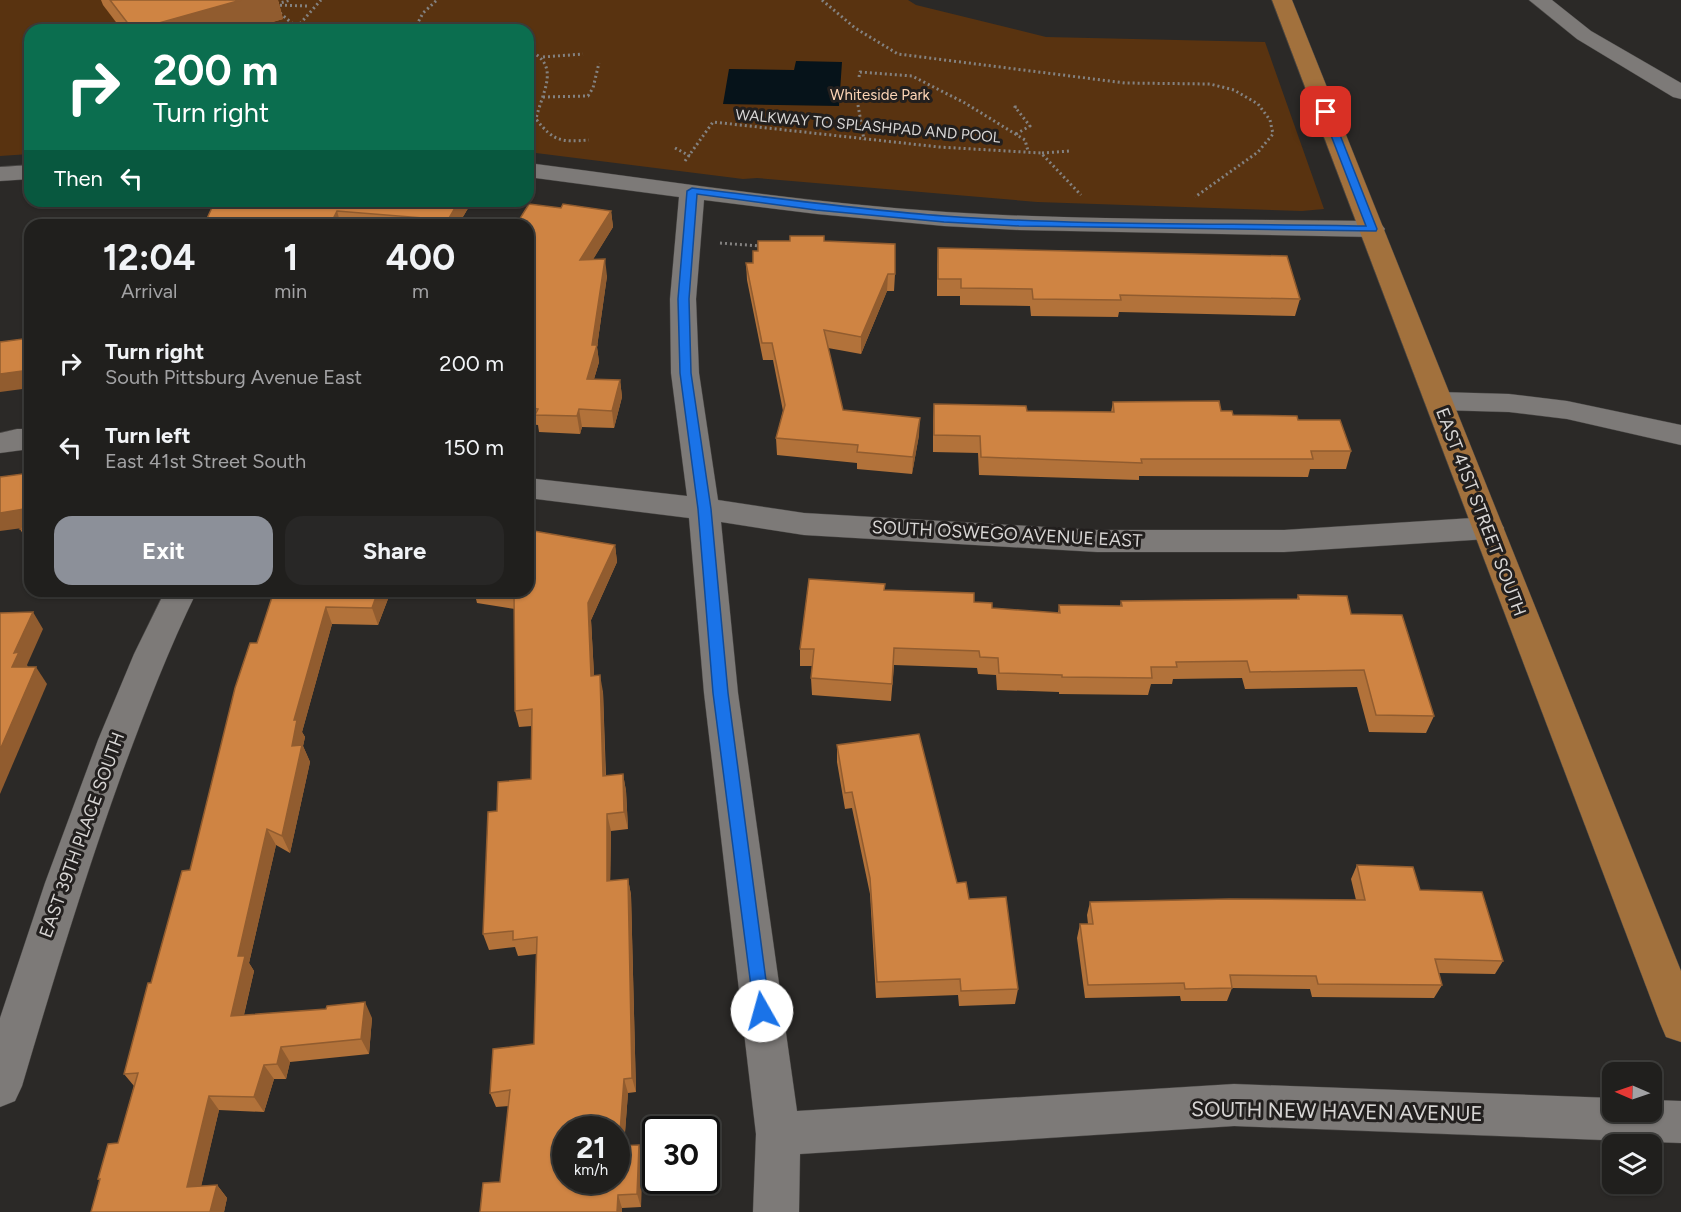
<!DOCTYPE html>
<html lang="en">
<head>
<meta charset="utf-8">
<style>
	:root { --surface:#201f1d; --page:#282726; --text:#f1f3f6; --muted:#a2a2a4; --line:#3d3d3b; --accent:#8c9099 }
	body { margin:0; font-family:Figtree,sans-serif; background:var(--page); color:var(--text); height:100vh; display:flex; flex-direction:column; font-size:22px; white-space:nowrap }
	* { box-sizing:border-box; margin:0 }
	p { font-size:20px; color:var(--muted) }
	.icon { flex:none; width:33px; height:33px; fill:none; stroke:currentColor; stroke-width:2; stroke-linecap:round; stroke-linejoin:round }
	.map { position:relative; flex:1; overflow:hidden }
	.details { position:absolute; left:24px; top:219px; width:510px; height:378px; display:flex; flex-direction:column; background:var(--surface); border-radius:18px; box-shadow:0 2px 4px #0004,0 0 0 2px var(--line) }
	.details>* { flex:none }
	.banner { position:absolute; left:24px; top:24px; width:510px; height:183px; border-radius:18px; box-shadow:0 2px 4px #0004,0 0 0 2px var(--line); background:#0b6e4f; color:#fff; overflow:hidden }
	.needle { width:39px; rotate:272deg }
	.controls { position:absolute; left:1602px; top:1062px; display:grid; gap:12px }
	.controls a { display:grid; place-items:center; width:60px; height:60px; border-radius:12px; background:var(--surface); box-shadow:0 2px 4px #0004,0 0 0 2px var(--line); font-size:30px }
	.speed { position:absolute; left:552px; top:1116px; display:flex; gap:12px; font-size:30px; font-weight:700; text-align:center }
	.speed>* { display:grid; place-content:center; width:78px; height:78px; border-radius:50%; background:var(--surface); box-shadow:0 2px 4px #0004,0 0 0 2px var(--line); line-height:1 }
	.speed small { font-size:15px; font-weight:400 }
	.speed .limit { border:3px solid #111; border-radius:9px; background:#fff; color:#111 }
	.pin { position:absolute; display:grid; place-items:center; width:51px; height:51px; color:#fff; margin:-26px; border-radius:12px; box-shadow:0 3px 9px #0006 }
	.me { position:absolute; width:66px; margin:-33px; rotate:353deg; stroke-linejoin:round; filter:drop-shadow(0 0 4px #0008) }
	.turn { display:flex; align-items:center; gap:21px; height:126px; padding:0 30px; font-size:27px }
	.turn .icon { width:78px; height:78px; stroke-width:2.5 }
	.turn b { display:block; font-size:42px; line-height:51px }
	.then { display:flex; align-items:center; height:57px; padding:0 30px; background:#0003; gap:12px; font-size:22px }
	.eta { display:flex; justify-content:space-evenly; align-items:center; height:102px; text-align:center }
	.eta b { font-size:36px; font-weight:700; line-height:42px }
	.action { display:flex; gap:12px; margin-top:auto; padding:12px 30px }
	.action a { flex:1; height:69px; border-radius:18px; background:var(--accent); color:#fff; font-size:24px; font-weight:700; line-height:69px; text-align:center }
	.action a+a { background:var(--page); color:var(--text) }
	ul { padding:0; list-style:none }
	li { display:flex; align-items:center; gap:18px; height:84px; padding:0 30px }
	li div { flex:1 }
	li b { display:block; font-size:22px }
	li em { font-style:normal }
	.map>svg:first-child { display:block }
</style>
</head>
<body>
<div class="map">
<svg width="1681" height="1212" viewBox="0 0 1681 1212">
	<rect width="100%" height="100%" fill="#2b2927"/>
	<polygon fill="#593310" points="0,0 908,0 916,5 1046,37 1265,42 1324,209 1302,211 1037,202 757,178 743,179 528,152 528,30 30,30 30,154 0,156"/>
	<polygon fill="#06131a" points="796,61 842,62 839,106 723,104 729,69 794,70"/>
	<g fill="none" stroke-linecap="round" stroke-linejoin="round">
		<g stroke="#474543" stroke-width="1">
			<g id="minor">
				<polygon points="1529,0 1552,0 1591,31 1681,83 1681,99 1673,97 1577,39"/>
				<path d="M528 163C667 181 806 203 946 212 1088 221 1230 219 1372 221L1381 224 1385 229 1381 234 1372 237 1019 230 944 226 817 214 704 200 696 299 699 373 718 500 804 513 1097 530H1284L1488 517 1499 520 1504 528 1499 536 1488 539 1284 552H1097L804 535 721 522 738 693 797 1111 1234 1084 1612 1098V1112H1652V1100L1681 1101V1143L1234 1126 800 1154 799 1212H753L756 1134 704 693 689 518 528 498V478L687 496 671 373 670 299 679 197 528 177Z"/>
				<polygon points="30,165 30,179 0,181 0,167"/>
				<polygon points="1439,392 1509,394 1567,401 1681,425 1681,445 1567,419 1509,412 1439,410 1429,407 1425,401 1429,395"/>
				<polygon points="17,429 30,429 30,449 0,453 0,433"/>
				<path d="M165 591H197C168 650 145 711 122 773 85 876 53 981 22 1086L15 1101 0 1107V1018L45 883 98 740 134 654Z"/>
			</g>
		</g>
		<g stroke="#474543" stroke-width="1">
			<polygon id="major" points="1272,0 1292,0 1681,971 1681,1042 1666,1037 1660,1023"/>
		</g>
		<g stroke="#848280" stroke-width="3" stroke-dasharray="2 3" stroke-linecap="butt">
			<polyline points="822,0 855,28 898,54 1125,83 1210,84 1234,90 1258,104 1270,120 1273,134 1258,152 1195,197"/>
			<polyline points="277,4 290,0"/>
			<polyline points="275,5 307,6"/>
			<polyline points="280,13 294,25 299,25 321,0"/>
			<polyline points="414,30 423,13 437,0"/>
			<path d="M528 50C562 65 542 92 536 119 554 142 561 142 589 140"/>
			<polyline points="543,57 583,54"/>
			<polyline points="859,77 860,72 912,76 965,103 1025,140 1028,151"/>
			<polyline points="543,97 588,96 593,88 599,63"/>
			<polyline points="858,105 864,140"/>
			<polyline points="1016,134 1030,126 1015,107 1018,107"/>
			<polyline points="675,148 690,156"/>
			<polyline points="1042,153 1070,151"/>
			<polyline points="685,161 713,122 939,147 1041,153 1081,195"/>
			<polyline points="720,243 760,246"/>
		</g>
		<use href="#minor" fill="#7d7a78" fill-rule="evenodd"/>
		<use href="#major" fill="#a2713d" fill-rule="evenodd"/>
	</g>
	<g fill="#b2723a">
		<polygon points="101,0 278,0 283,19 244,30 122,30 103,5"/>
		<polygon points="215,201 469,201 470,205 458,225 205,225 205,223"/>
		<polygon points="561,208 611,211 613,227 593,259 607,276 597,347 599,362 594,379 620,380 622,397 614,428 582,427 580,434 539,432 538,425 528,424 528,225"/>
		<polygon points="824,241 895,274 894,291 887,291 861,354 828,348 843,410 919,435 912,474 857,469 857,463 777,455 776,438 783,411 773,360 763,360 747,280 746,263 753,263 758,251"/>
		<polygon points="938,248 1300,299 1295,316 1119,312 1118,317 1031,316 1030,306 960,305 960,296 937,296 937,265"/>
		<polygon points="1113,402 1221,411 1233,415 1298,420 1351,451 1346,469 1310,469 1308,477 1139,476 1139,480 979,475 978,453 933,452 933,421 934,404 1027,411 1111,412"/>
		<polygon points="30,473 30,546 20,529"/>
		<polygon points="615,545 617,562 591,620 594,675 603,692 606,776 623,774 626,791 628,829 611,831 610,881 628,879 631,895 636,1092 628,1093 624,1145 642,1159 641,1207 622,1208 500,1182 509,1106 496,1107 490,1093 534,1044 536,954 518,956 515,947 489,950 483,934 497,811 531,779 532,726 519,727 515,711 515,609 477,603 474,591 528,591"/>
		<polygon points="884,590 974,602 992,608 1058,613 1059,605 1120,606 1121,601 1297,599 1298,595 1351,614 1434,716 1426,733 1369,732 1357,687 1245,689 1242,678 1173,679 1172,684 1151,684 1148,695 1059,694 1059,692 997,690 996,675 978,674 977,668 894,665 891,701 812,695 811,678 813,666 800,666 800,649"/>
		<polygon points="274,591 391,591 378,625 332,624 302,732 305,737 303,746 310,762 290,853 276,845 249,963 254,971 244,1015 372,1018 369,1054 290,1062 286,1079 274,1079 264,1112 219,1110 201,1186 217,1185 227,1198 224,1212 91,1212 100,1181 98,1179 118,1143 134,1086 124,1074 151,983 190,870 257,643"/>
		<polygon points="837,745 957,883 969,899 1018,989 1015,1004 959,1006 958,995 876,998 870,894 852,808 845,809 837,762"/>
		<polygon points="1357,865 1420,890 1503,961 1495,974 1439,973 1442,985 1434,998 1312,997 1310,989 1232,988 1227,1001 1181,1001 1180,996 1085,998 1077,938 1080,924 1088,924 1087,915 1090,902 1356,900 1351,879"/>
	</g>
	<g fill="#915c2f">
		<polygon points="241,0 278,0 283,19 244,30 134,30"/>
		<polygon points="459,201 469,201 470,205 458,225 449,225 448,220"/>
		<polygon points="337,211 341,225 330,225"/>
		<polygon points="611,211 613,227 583,276 580,260"/>
		<polygon points="605,259 607,276 597,347 599,362 589,396 587,379"/>
		<polygon points="888,274 887,291 861,354 861,337"/>
		<polygon points="30,370 30,388 0,392 0,374"/>
		<polygon points="620,380 622,397 614,428 612,411"/>
		<polygon points="579,409 582,427 580,434 577,416"/>
		<polygon points="920,418 919,435 912,474 913,457"/>
		<polygon points="30,508 30,527 0,531 0,513"/>
		<polygon points="615,545 617,562 591,620 595,693 591,676 588,603"/>
		<polygon points="378,591 391,591 378,625 372,608"/>
		<polygon points="326,607 332,624 302,732 305,737 303,746 310,762 290,853 282,836 294,720"/>
		<polygon points="33,612 43,629 27,665 30,670 12,667 14,653"/>
		<polygon points="36,667 47,684 0,794 0,750"/>
		<polygon points="600,675 603,692 606,793 603,776"/>
		<polygon points="623,774 626,791 628,829 624,812"/>
		<polygon points="607,814 611,831 610,897 607,881"/>
		<polygon points="267,829 276,845 249,963 254,971 240,1031 231,1016 238,956"/>
		<polygon points="628,879 631,895 636,1092 632,1078"/>
		<polygon points="365,1002 372,1018 369,1054 361,1039"/>
		<polygon points="281,1047 290,1062 286,1079 277,1064"/>
		<polygon points="264,1065 274,1079 264,1112 254,1097"/>
		<polygon points="624,1079 628,1093 623,1159 619,1146"/>
		<polygon points="209,1096 219,1110 198,1200 187,1187"/>
		<polygon points="639,1145 642,1159 641,1207 637,1194"/>
		<polygon points="217,1185 227,1198 224,1212 210,1212"/>
		<polygon points="618,1195 622,1208 622,1212 617,1212"/>
	</g>
	<g fill="#cf8443" stroke="#915c2f" stroke-width="1.5" fill-rule="evenodd">
		<polygon points="110,0 241,0 134,30 133,30"/>
		<polygon points="215,201 459,201 448,220 337,211 330,225 205,223"/>
		<polygon points="529,204 561,208 563,204 611,211 580,260 605,259 592,345 597,345 587,379 620,380 612,411 579,409 577,416 535,415 538,409 528,407 528,225 516,225"/>
		<polygon points="790,236 824,236 824,241 895,244 895,274 888,274 861,337 824,330 843,410 920,418 913,457 857,452 858,445 776,438 785,405 772,343 762,343 746,263 753,263 753,251 758,251 758,241 790,241"/>
		<polygon points="938,248 1287,256 1300,299 1120,295 1121,300 1033,299 1032,289 961,288 961,279 938,279"/>
		<polygon points="30,338 30,370 0,374 0,342"/>
		<polygon points="1219,401 1221,411 1232,411 1233,415 1297,416 1298,420 1340,420 1351,451 1311,451 1313,459 1141,459 1142,463 981,457 980,436 934,435 934,404 1026,406 1027,411 1114,412 1113,402"/>
		<polygon points="30,473 30,508 0,513 0,477"/>
		<polygon points="30,516 30,530 20,529"/>
		<path d="M528 530 615 545 588 603 591 676 600 675 603 776 623 774 624 812 607 814V881L628 879 632 1078 624 1079 619 1146 639 1145 637 1194 618 1195 617 1212H480L483 1183 500 1182 510 1090 490 1093 493 1049 534 1044 537 937 513 940V931L483 934 488 812 497 811 498 782 531 779 532 709 515 711 514 592 508 591H528ZM566 1130H616V1180H566Z"/>
		<polygon points="809,579 885,584 884,590 974,593 974,602 992,603 992,608 1060,613 1059,605 1122,606 1121,601 1299,599 1298,595 1347,596 1351,614 1402,615 1434,716 1376,715 1364,670 1250,672 1247,661 1176,662 1177,667 1151,667 1152,678 1062,677 1062,675 999,673 998,658 980,657 979,651 894,648 892,684 811,678 814,649 800,649"/>
		<polygon points="274,591 378,591 372,608 326,607 294,720 297,720 292,746 302,745 282,836 267,829 238,956 245,956 231,1016 326,1009 327,1006 365,1002 361,1039 281,1047 277,1064 264,1065 254,1097 209,1096 187,1187 217,1185 210,1212 91,1212 100,1179 98,1179 108,1144 118,1143 138,1073 124,1074 148,983 151,983 182,871 190,870 235,688 250,643 257,643"/>
		<polygon points="33,612 14,653 19,652 12,667 36,667 0,750 0,613"/>
		<polygon points="919,734 957,883 966,882 969,899 1006,897 1018,989 961,991 960,979 877,982 870,878 852,792 845,793 837,745"/>
		<polygon points="1357,865 1413,867 1420,890 1482,892 1503,961 1435,959 1442,985 1318,984 1316,976 1230,975 1232,988 1185,989 1184,983 1088,985 1080,924 1093,924 1090,902 1229,899 1365,900"/>
	</g>
	<path fill="#1a73e8" stroke="#114b97" stroke-width="1.5" d="M1326 109 1331 112 1377 229 1376 231 1019 226 944 222 816 210 697 194 689 299 691 373 711 509 728 693 770 1011 768 1017 762 1019 755 1017 713 693 698 509 680 373 678 299 687 191 692 188C776 198 860 210 944 216 1084 226 1225 223 1366 226L1322 112Z"/>
	<g text-anchor="middle" dominant-baseline="central" stroke-width="6" stroke-linejoin="round" paint-order="stroke">
		<g font-size="15" fill="#fdd5b6" stroke="#221f1e">
			<text x="880" y="95">Whiteside Park</text>
		</g>
		<g font-size="15" fill="#d8d6d5" stroke="#221f1e">
			<text transform="translate(868 126) rotate(5)">WALKWAY TO SPLASHPAD AND POOL</text>
		</g>
		<g font-size="18" fill="#d8d6d5" stroke="#221f1e">
			<text transform="translate(1481 512) rotate(69)">EAST 41ST STREET SOUTH</text>
			<text transform="translate(1007 534) rotate(3)">SOUTH OSWEGO AVENUE EAST</text>
			<text transform="translate(82 835) rotate(-70)">EAST 39TH PLACE SOUTH</text>
		</g>
		<g font-size="21" fill="#d8d6d5" stroke="#221f1e">
			<text transform="translate(1337 1111) rotate(1)">SOUTH NEW HAVEN AVENUE</text>
		</g>
	</g>
</svg>
<div class="controls">
<a><svg class="needle" viewBox="-14 -14 28 28"><path d="M0-13l5 13h-10z" fill="#e53935"/><path d="M0 13l5-13h-10z" fill="#a2a2a4"/></svg></a>
<a><svg class="icon" aria-label="layers" viewBox="0 0 24 24"><path d="M12 4l9 5-9 5-9-5zM3 14l9 5 9-5"/></svg></a>
</div>
<div class="speed"><div>21<small>km/h</small></div><div class="limit">30</div></div>
<div class="pin" style="left:1326px;top:112px;background:#d93025"><svg class="icon" aria-label="arrive" viewBox="0 0 24 24"><path d="M6 21V4h12l-3 4 3 4H6"/></svg></div>
<svg class="me" style="left:762px;top:1011px" viewBox="-20 -20 40 40"><circle r="19" fill="#fff"/><path d="M0-13L10 11 0 6-10 11z" fill="#1a73e8"/></svg>
<div class="banner">
<div class="turn"><svg class="icon" aria-label="right" viewBox="0 0 24 24"><path d="M7 20v-9h11M14 6l5 5-5 5"/></svg><div><b>200 m</b>Turn right</div></div>
<div class="then">Then<svg class="icon" aria-label="left" viewBox="0 0 24 24"><path d="M17 20v-9H6M10 6l-5 5 5 5"/></svg></div>
</div>
<section class="details">
<div class="eta">
<div><b>12:04</b><p>Arrival</p></div>
<div><b>1</b><p>min</p></div>
<div><b>400</b><p>m</p></div>
</div>
<ul>
<li><svg class="icon" aria-label="right" viewBox="0 0 24 24"><path d="M7 20v-9h11M14 6l5 5-5 5"/></svg><div><b>Turn right</b><p>South Pittsburg Avenue East</p></div><em>200 m</em></li>
<li><svg class="icon" aria-label="left" viewBox="0 0 24 24"><path d="M17 20v-9H6M10 6l-5 5 5 5"/></svg><div><b>Turn left</b><p>East 41st Street South</p></div><em>150 m</em></li>
</ul>
<div class="action"><a>Exit</a><a>Share</a></div>
</section>
</div>
</body>
</html>
